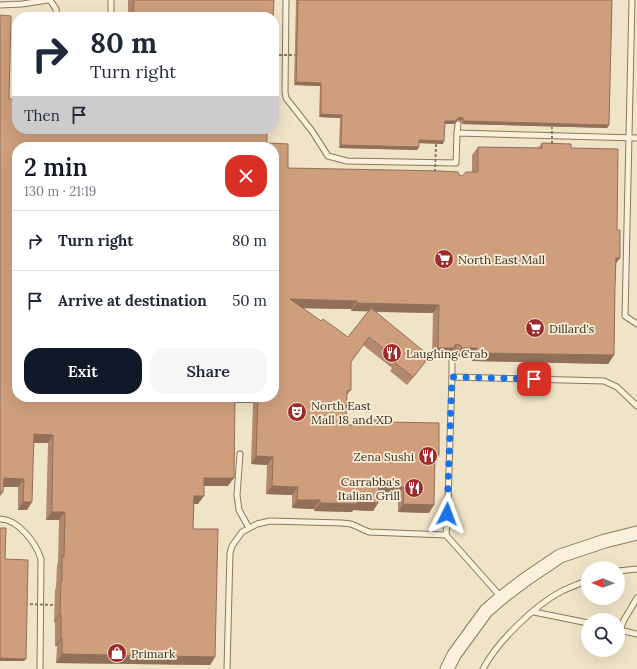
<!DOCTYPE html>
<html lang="en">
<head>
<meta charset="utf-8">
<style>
	:root { --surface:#fff; --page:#f6f6f7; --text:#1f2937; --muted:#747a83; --line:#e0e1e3; --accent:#111827 }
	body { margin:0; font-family:Lora,serif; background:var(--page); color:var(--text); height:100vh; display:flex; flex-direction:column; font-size:15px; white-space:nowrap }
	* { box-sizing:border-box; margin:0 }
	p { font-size:13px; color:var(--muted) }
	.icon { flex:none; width:22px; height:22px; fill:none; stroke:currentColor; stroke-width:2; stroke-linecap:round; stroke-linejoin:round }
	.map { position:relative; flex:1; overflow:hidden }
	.sheet { position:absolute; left:12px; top:142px; width:267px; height:260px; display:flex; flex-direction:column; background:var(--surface); border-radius:16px; box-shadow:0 4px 16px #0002 }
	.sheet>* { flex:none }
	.guide { position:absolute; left:12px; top:12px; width:267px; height:122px; border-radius:16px; box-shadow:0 4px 16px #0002; background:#fff; color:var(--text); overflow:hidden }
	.needle { width:26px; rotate:271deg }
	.buttons { position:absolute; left:581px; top:561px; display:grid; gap:8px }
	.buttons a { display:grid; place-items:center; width:44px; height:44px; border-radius:50%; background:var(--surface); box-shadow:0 4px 16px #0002; font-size:20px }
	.pin { position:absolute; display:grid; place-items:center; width:34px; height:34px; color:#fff; margin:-17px; border-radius:8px; box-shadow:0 2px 6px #0006 }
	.me { position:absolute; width:44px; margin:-22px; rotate:3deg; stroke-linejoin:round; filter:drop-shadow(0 0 3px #0008) }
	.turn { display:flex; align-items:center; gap:14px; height:84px; padding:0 12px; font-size:18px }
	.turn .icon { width:52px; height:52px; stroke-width:2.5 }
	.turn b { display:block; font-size:28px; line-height:34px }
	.then { display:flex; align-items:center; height:38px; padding:0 12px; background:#0003; gap:8px; font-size:15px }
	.round { display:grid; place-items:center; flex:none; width:42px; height:42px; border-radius:16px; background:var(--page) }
	.overview { display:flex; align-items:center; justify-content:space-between; height:68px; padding:0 12px }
	h1 { font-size:24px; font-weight:600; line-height:30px; color:var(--accent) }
	.primary-button { display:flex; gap:8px; margin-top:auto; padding:8px 12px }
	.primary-button a { flex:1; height:46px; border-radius:16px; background:var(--accent); color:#fff; font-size:16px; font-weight:600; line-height:46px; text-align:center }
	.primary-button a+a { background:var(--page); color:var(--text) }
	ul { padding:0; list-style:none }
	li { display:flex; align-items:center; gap:12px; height:60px; padding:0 12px; border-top:1px solid var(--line) }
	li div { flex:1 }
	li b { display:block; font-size:15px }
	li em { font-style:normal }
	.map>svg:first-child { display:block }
</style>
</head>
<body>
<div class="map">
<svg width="637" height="669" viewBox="0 0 637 669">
	<rect width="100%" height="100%" fill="#f0e4c8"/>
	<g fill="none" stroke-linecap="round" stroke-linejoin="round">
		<g stroke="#8d765c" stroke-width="7">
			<g id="service">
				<polyline points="50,0 56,9 57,17"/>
				<polyline points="286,0 285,92 286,98 312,131 328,156 347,161 456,163 457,133 637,138"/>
				<polyline points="632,0 625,316 637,324"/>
				<polyline points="0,5 22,4 48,0"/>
				<polyline points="111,17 111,0"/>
				<polyline points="457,133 458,124"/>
				<polyline points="452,356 452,377"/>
				<polyline points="240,454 237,495 239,510 249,528"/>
				<path d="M0 519C18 519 36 543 41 559L40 669"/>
				<polyline points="446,535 501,597"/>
				<polyline points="618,571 637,569"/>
				<polyline points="637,598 624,620 620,630 637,634"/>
				<polyline points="534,612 588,623"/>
				<polyline points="227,669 230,553 232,546 242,532 257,524 270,521 342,523 351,524 369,532 446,535 448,503 452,377 604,381 617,387 637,406"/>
				<path d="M483 669C497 642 535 605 562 591 570 587 579 584 588 580"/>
			</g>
		</g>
		<g stroke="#8d765c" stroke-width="15">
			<polyline id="tertiary" points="447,669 454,655 486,611 501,598 526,579 560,556 605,541 637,533"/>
		</g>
		<use href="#service" stroke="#faf1dc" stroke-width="5"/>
		<use href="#tertiary" stroke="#faf1dc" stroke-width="13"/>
		<g stroke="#8d765c" stroke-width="2" stroke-dasharray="3 2" stroke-linecap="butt">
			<polyline points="274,55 295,55"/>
			<polyline points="552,144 552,127"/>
			<polyline points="435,172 436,144"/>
			<polyline points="25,604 55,605"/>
		</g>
	</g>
	<g fill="#b2896c" fill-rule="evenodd">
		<polygon points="128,0 274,0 273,17 128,17"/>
		<polygon points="296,0 612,0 609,125 607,128 462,124 461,121 458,120 456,121 454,124 445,124 443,144 419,143 419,147 417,150 339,148 340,118 319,117 320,86 294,85"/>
		<path d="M9 99 267 143 288 168 459 175 462 176 472 172V155L478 147 538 148 542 143 571 148 617 230 620 258 616 263 615 287 614 355 608 364 472 361V357L456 356 455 354 452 352 450 353 448 356H432L433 313 375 312 426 361 407 385 390 371 392 368 363 345 351 362V390L347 395 346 417 349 425H367L371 420 386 422 435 460 429 513 398 512V495H379L378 503 373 511 353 510 352 512 314 511V509L292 508V495L266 494 267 465 251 464 253 403H235L228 486H204L198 504H194L193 529 215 657 210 665 56 663 57 646H55V622H54L55 590 56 587 57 565 58 563 59 520H46L48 443H33L27 510H18V487H3ZM17 147 274 397H17ZM303 308 351 309V311H369L348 337 321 321Z"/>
	</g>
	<g fill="#916f58">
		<polygon points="296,82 321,83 320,86 294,85"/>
		<polygon points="321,114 342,115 340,118 319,117"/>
		<polygon points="460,117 463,118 461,121 458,120 455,121 456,121 454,124 443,124 445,121 457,119"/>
		<polygon points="464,121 609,125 607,128 462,124"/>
		<polygon points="419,140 444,141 443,144 417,143"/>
		<polygon points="341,145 419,147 417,150 339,148"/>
		<polygon points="616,258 620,258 614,266"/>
		<polygon points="290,299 357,301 351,309 285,308"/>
		<polygon points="357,303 439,305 433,313 351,311"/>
		<polygon points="458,344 452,352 450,353 448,356 432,356 438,348"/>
		<polygon points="462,348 477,348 472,357 456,356"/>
		<polygon points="477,353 614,355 608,364 472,361"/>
		<polygon points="426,361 420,369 407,385 413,377"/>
		<polygon points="234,397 257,397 253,403 230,403"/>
		<polygon points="34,434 53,435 48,443 28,443"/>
		<polygon points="435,455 439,455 433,463"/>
		<polygon points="256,456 273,457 267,465 251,464"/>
		<polygon points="4,478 24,479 18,487 0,487"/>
		<polygon points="204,478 234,478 228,486 198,486"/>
		<polygon points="272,486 298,487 292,495 266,494"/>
		<polygon points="379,486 404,487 398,495 373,494"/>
		<polygon points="0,492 3,492 0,496"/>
		<polygon points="194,496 204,496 198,504 188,504"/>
		<polygon points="297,500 320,500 314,509 292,508"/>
		<polygon points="23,502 32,502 27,510 18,510"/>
		<polygon points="357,502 378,503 373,511 353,510 352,512 314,511 320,503"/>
		<polygon points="403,504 434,505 429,513 398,512"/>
		<polygon points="52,512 65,512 59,520 46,520"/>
		<polygon points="60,614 61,614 55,622 54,622"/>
		<polygon points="61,638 62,638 57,646 55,646"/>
		<polygon points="62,654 215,657 210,665 56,663"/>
		<polygon points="0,658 26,659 24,661 0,661"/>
	</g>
	<g fill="#cf9f7d" stroke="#916f58">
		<polygon points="134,0 274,0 273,17 133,17"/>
		<polygon points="298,0 612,0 609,125 464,121 463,118 460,117 457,119 456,121 445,121 444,141 419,140 419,147 341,145 342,115 321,114 321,83 296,82"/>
		<polygon points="0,15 11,16 9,99 17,99 17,129 267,129 267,143 288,144 288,168 441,171 458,172 459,175 462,176 466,172 478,172 478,147 542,148 542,143 571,144 571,148 618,149 617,230 620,230 620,258 616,258 615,287 614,355 477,353 477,348 462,348 461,346 458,344 455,345 454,348 438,348 439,305 357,303 357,301 290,299 321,321 323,319 348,337 371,308 426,353 422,358 426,361 413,377 395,363 398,360 369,337 351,362 351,390 347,391 346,417 349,417 349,425 371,425 371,420 386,420 386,422 439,423 439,455 435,455 434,505 403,504 404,487 379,486 378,503 357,502 357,504 320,503 320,500 297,500 298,487 272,486 273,457 256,456 258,397 274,397 274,147 17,147 17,397 235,397 234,478 204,478 204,496 194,496 193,529 218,529 215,657 62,654 62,638 61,638 61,614 60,614 61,581 62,581 62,557 64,557 65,512 52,512 53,435 34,434 32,502 23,502 24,479 4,478 3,492 0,492"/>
		<polygon points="274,27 276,27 275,67 274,67"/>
		<polygon points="0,528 6,528 5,559 28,560 26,659 0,658"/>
	</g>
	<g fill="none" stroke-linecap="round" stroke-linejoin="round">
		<polyline stroke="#1a73e8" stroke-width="7" stroke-dasharray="0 12.6" points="447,514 452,377 534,379"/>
	</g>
	<defs>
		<g id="supermarket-disc" transform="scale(1)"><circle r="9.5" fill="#9e2a2b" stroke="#f7eed8"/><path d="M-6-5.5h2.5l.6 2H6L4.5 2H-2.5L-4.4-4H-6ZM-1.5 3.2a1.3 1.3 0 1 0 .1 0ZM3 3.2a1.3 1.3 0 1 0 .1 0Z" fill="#fff"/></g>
		<g id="restaurant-disc" transform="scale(1)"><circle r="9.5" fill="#9e2a2b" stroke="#f7eed8"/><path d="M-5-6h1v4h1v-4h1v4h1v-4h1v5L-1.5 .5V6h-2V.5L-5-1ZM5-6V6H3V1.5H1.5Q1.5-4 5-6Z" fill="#fff"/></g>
		<g id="theatre-disc" transform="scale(1)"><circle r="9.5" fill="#9e2a2b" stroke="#f7eed8"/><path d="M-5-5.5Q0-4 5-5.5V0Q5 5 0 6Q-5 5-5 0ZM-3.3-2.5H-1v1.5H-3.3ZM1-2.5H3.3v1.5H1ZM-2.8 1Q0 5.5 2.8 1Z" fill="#fff"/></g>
		<g id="shop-disc" transform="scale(1)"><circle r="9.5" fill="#9e2a2b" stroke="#f7eed8"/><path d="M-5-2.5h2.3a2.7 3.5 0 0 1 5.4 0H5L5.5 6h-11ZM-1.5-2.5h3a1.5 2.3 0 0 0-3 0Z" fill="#fff"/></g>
	</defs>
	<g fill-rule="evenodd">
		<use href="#supermarket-disc" x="444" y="259"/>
		<use href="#supermarket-disc" x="535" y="328"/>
		<use href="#restaurant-disc" x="392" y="353"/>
		<use href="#theatre-disc" x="297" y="412"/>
		<use href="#restaurant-disc" x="428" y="456"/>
		<use href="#restaurant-disc" x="414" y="488"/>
		<use href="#shop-disc" x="117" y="653"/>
	</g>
	<g text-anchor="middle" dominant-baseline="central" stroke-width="3.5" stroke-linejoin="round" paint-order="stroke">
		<g font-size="12" fill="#3d2e20" stroke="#f7eed8" text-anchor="start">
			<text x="458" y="259">North East Mall</text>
			<text x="549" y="328">Dillard's</text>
			<text x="406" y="353">Laughing Crab</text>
			<text x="311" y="405">North East<tspan x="311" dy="14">Mall 18 and XD</tspan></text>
			<text x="414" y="456" text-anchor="end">Zena Sushi</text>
			<text x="400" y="481" text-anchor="end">Carrabba's<tspan x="400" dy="14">Italian Grill</tspan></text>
			<text x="131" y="653">Primark</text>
		</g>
	</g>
</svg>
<div class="buttons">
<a><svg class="needle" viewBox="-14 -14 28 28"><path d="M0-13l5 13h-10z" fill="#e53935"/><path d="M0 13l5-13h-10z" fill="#747a83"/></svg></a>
<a><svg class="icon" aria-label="search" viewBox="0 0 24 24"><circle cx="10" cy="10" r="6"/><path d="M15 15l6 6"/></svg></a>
</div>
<div class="pin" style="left:534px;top:379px;background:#d93025"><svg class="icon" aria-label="arrive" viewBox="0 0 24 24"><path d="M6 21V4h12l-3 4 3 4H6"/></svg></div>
<svg class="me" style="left:447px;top:514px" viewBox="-20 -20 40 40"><path d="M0-17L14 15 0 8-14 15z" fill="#1a73e8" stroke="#fff" stroke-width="4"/></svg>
<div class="guide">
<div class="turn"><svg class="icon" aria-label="right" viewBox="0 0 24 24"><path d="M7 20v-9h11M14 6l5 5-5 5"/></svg><div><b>80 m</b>Turn right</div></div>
<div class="then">Then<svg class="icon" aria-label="arrive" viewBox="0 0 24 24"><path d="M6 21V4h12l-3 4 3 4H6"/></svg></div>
</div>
<section class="sheet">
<div class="overview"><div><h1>2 min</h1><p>130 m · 21:19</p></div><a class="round" style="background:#d93025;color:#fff"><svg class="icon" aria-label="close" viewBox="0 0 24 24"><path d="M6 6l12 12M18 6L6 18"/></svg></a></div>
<ul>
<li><svg class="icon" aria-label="right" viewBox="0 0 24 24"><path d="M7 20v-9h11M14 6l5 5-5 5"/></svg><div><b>Turn right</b></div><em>80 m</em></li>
<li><svg class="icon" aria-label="arrive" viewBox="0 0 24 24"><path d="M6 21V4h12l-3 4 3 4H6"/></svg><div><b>Arrive at destination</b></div><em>50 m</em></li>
</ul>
<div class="primary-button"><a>Exit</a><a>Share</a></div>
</section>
</div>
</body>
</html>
